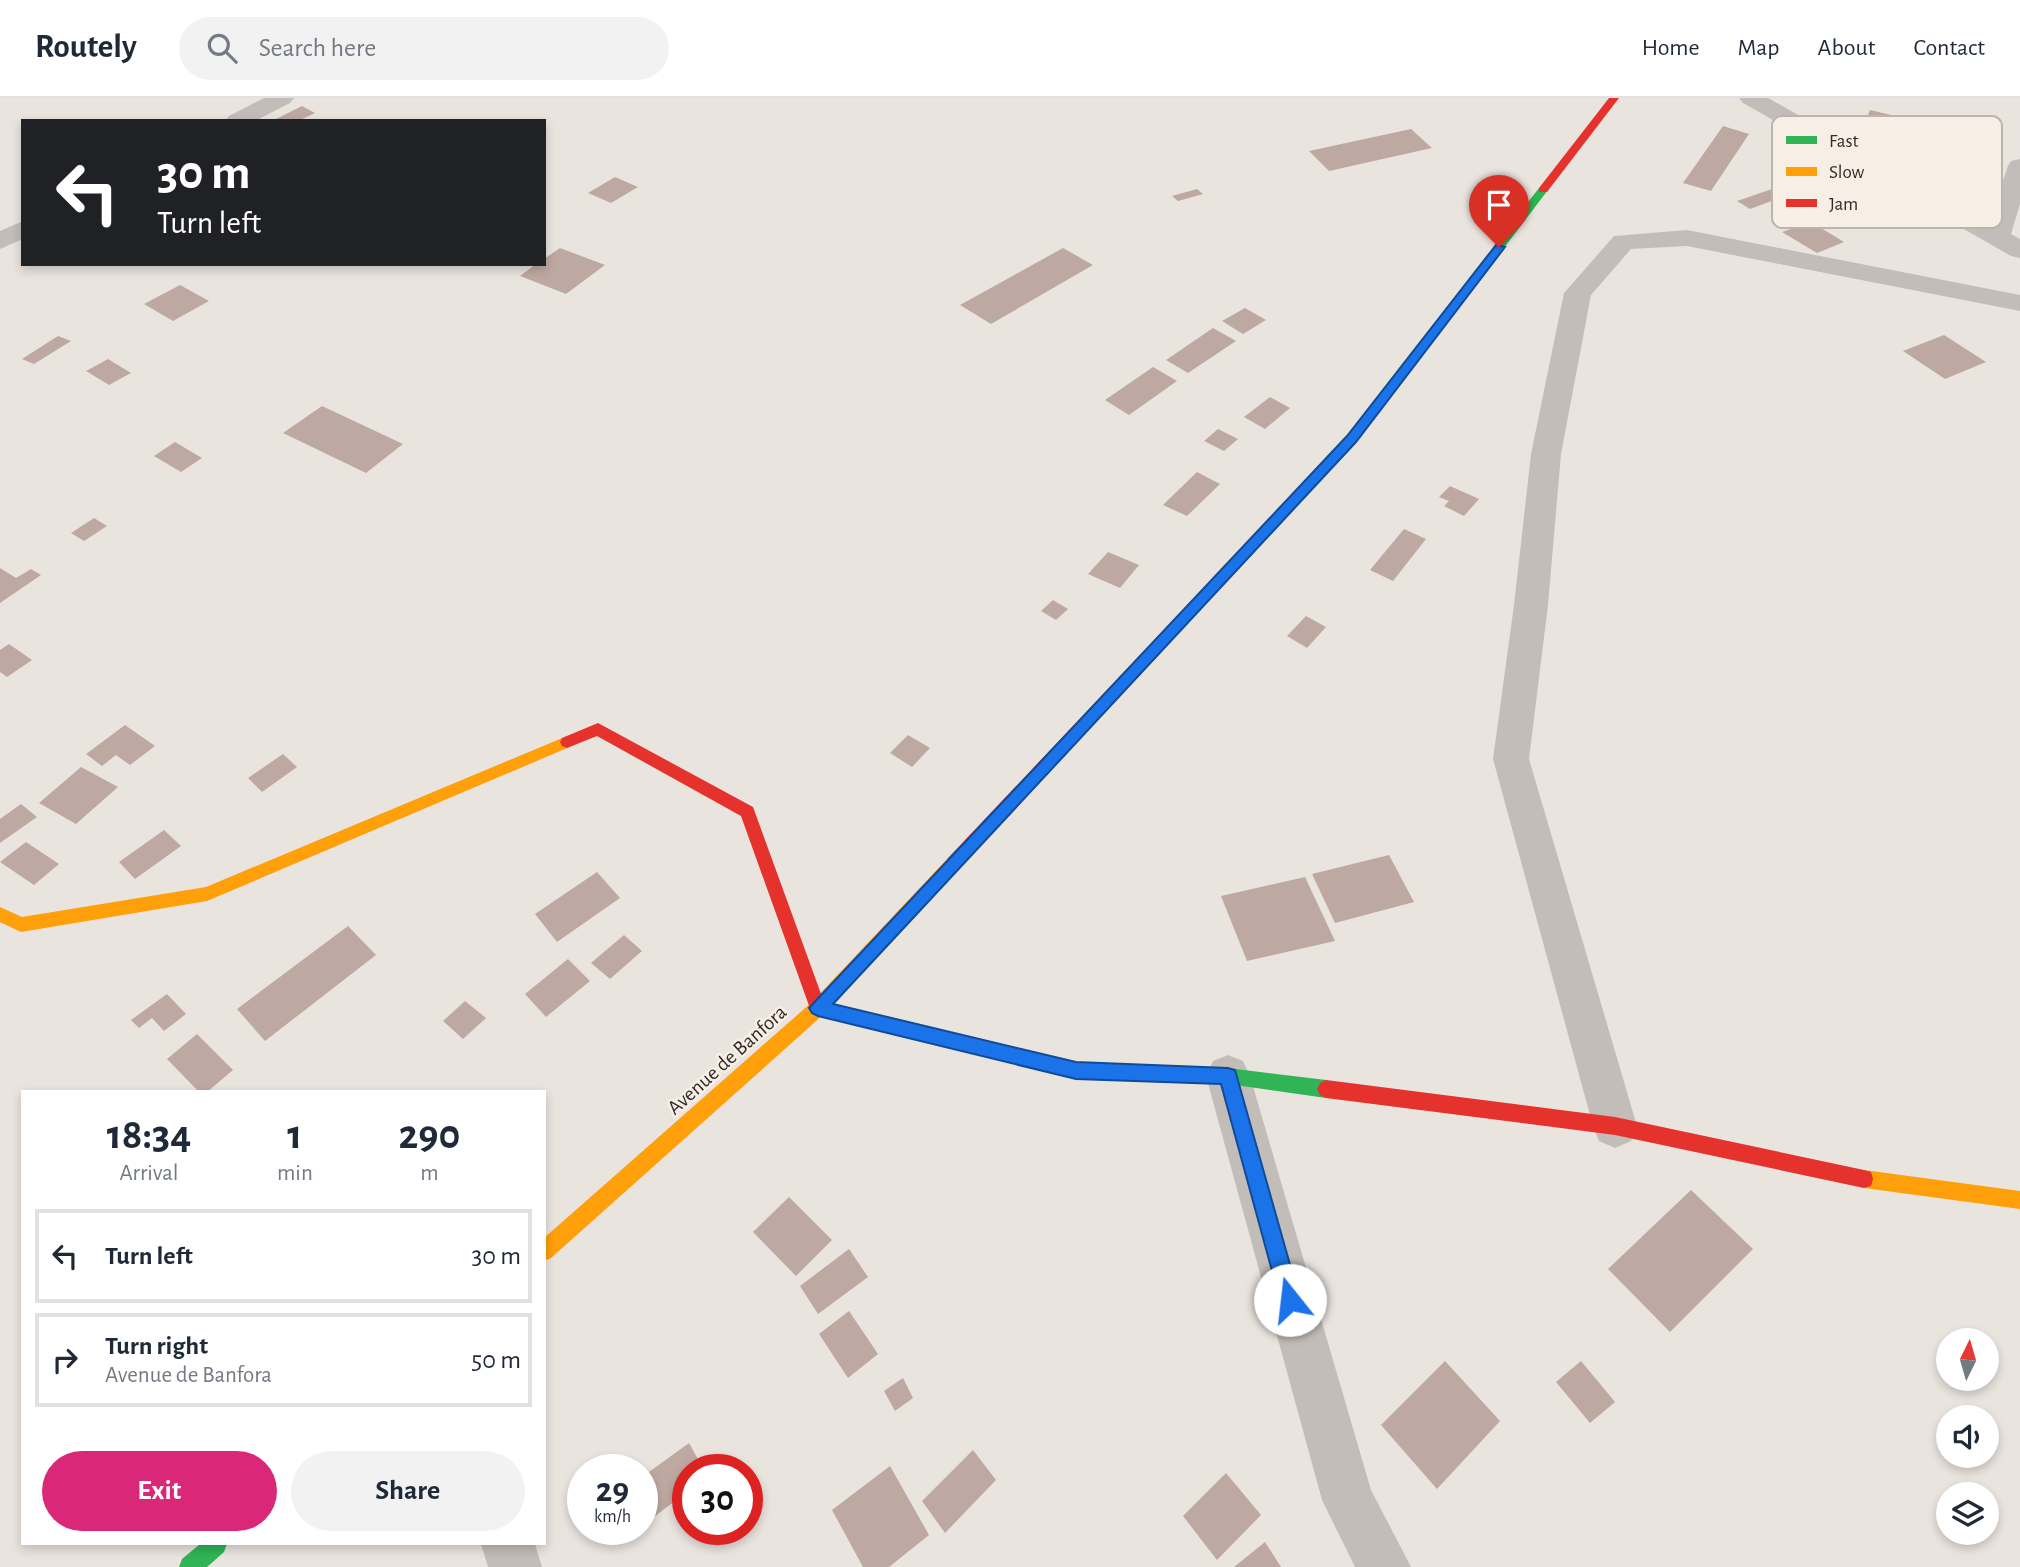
<!DOCTYPE html>
<html lang="en">
<head>
<meta charset="utf-8">
<style>
	:root { --surface:#fff; --page:#f2f2f3; --text:#1f2937; --muted:#747a83; --line:#e0e1e3; --accent:#db2777 }
	body { margin:0; font-family:"Alegreya Sans",sans-serif; background:var(--page); color:var(--text); height:100vh; display:flex; flex-direction:column; font-size:26px; white-space:nowrap }
	* { box-sizing:border-box; margin:0 }
	p { font-size:23px; color:var(--muted) }
	.icon { flex:none; width:38px; height:38px; fill:none; stroke:currentColor; stroke-width:2; stroke-linecap:round; stroke-linejoin:round }
	.map { position:relative; flex:1; overflow:hidden }
	.sheet { position:absolute; left:21px; top:992px; width:525px; height:455px; display:flex; flex-direction:column; background:var(--surface); border-radius:0px; box-shadow:0 4px 10px #0003 }
	.sheet>* { flex:none }
	.guide { position:absolute; left:21px; top:21px; width:525px; height:147px; border-radius:0px; box-shadow:0 4px 10px #0003; background:#202124; color:#fff; overflow:hidden }
	.needle { width:46px; rotate:5deg }
	.controls { position:absolute; left:1936px; top:1230px; display:grid; gap:14px }
	.controls a { display:grid; place-items:center; width:63px; height:63px; border-radius:50%; background:var(--surface); box-shadow:0 4px 10px #0003; font-size:35px }
	.speed { position:absolute; left:567px; top:1356px; display:flex; gap:14px; font-size:35px; font-weight:700; text-align:center }
	.speed>* { display:grid; place-content:center; width:91px; height:91px; border-radius:50%; background:var(--surface); box-shadow:0 4px 10px #0003; line-height:1 }
	.speed small { font-size:18px; font-weight:400 }
	.speed .limit { border:10px solid #d22; background:#fff; color:#111 }
	.pin { position:absolute; display:grid; place-items:center; width:60px; height:60px; color:#fff; margin:-72px -30px; border-radius:50% 50% 50% 0; rotate:-45deg; box-shadow:0 0 7px #0007 }
	.pin .icon { rotate:45deg }
	.me { position:absolute; width:77px; margin:-38px; rotate:344deg; stroke-linejoin:round; filter:drop-shadow(0 0 5px #0008) }
	.turn { display:flex; align-items:center; gap:24px; height:147px; padding:0 21px; font-size:32px }
	.turn .icon { width:91px; height:91px; stroke-width:2.5 }
	.turn b { display:block; font-size:49px; line-height:60px }
	.eta { display:flex; justify-content:space-evenly; align-items:center; height:119px; text-align:center }
	.eta b { font-size:42px; font-weight:700; line-height:49px }
	.action { display:flex; gap:14px; margin-top:auto; padding:14px 21px }
	.action a { flex:1; height:80px; border-radius:42px; background:var(--accent); color:#fff; font-size:28px; font-weight:700; line-height:80px; text-align:center }
	.action a+a { background:var(--page); color:var(--text) }
	ul { padding:0; list-style:none }
	li { display:flex; align-items:center; gap:21px; height:94px; margin:0 14px 10px; padding:0 7px; border:4px solid var(--line); border-radius:0px }
	li div { flex:1 }
	li b { display:block; font-size:26px }
	li em { font-style:normal }
	header { display:flex; align-items:center; gap:42px; box-sizing:border-box; height:98px; padding:0 35px; background:var(--surface); border-bottom:2px solid var(--line) }
	header strong { font-size:33px }
	nav { display:flex; gap:38px; margin-inline-start:auto; font-size:24px }
	.search { width:490px; height:63px; background:var(--page); display:flex; align-items:center; gap:18px; box-sizing:border-box; padding:0 24px; border-radius:38px; color:var(--muted); font-size:26px }
	.map>svg:first-child { display:block }
</style>
</head>
<body>
<header>
<strong>Routely</strong>
<div class="search"><svg class="icon" aria-label="search" viewBox="0 0 24 24"><circle cx="10" cy="10" r="6"/><path d="M15 15l6 6"/></svg>Search here</div>
<nav><a>Home</a><a>Map</a><a>About</a><a>Contact</a></nav>
</header>
<div class="map">
<svg width="2020" height="1469" viewBox="0 0 2020 1469">
	<rect width="100%" height="100%" fill="#eae4df"/>
	<g fill="#bda9a2">
		<polygon points="302,8 315,15 298,23 272,23"/>
		<polygon points="1870,12 1891,17 1885,29 1865,24"/>
		<polygon points="1723,28 1749,36 1711,93 1683,85"/>
		<polygon points="1411,31 1432,50 1329,73 1309,53"/>
		<polygon points="615,79 638,89 611,105 588,95"/>
		<polygon points="1792,84 1804,91 1750,111 1737,103"/>
		<polygon points="1197,91 1203,96 1178,103 1172,98"/>
		<polygon points="1811,124 1844,144 1817,155 1782,134"/>
		<polygon points="560,150 605,167 566,196 520,178 536,166 544,166 544,161"/>
		<polygon points="1063,150 1093,167 991,226 960,207"/>
		<polygon points="180,187 209,203 173,223 144,206"/>
		<polygon points="1245,210 1266,222 1243,236 1222,223"/>
		<polygon points="1213,230 1236,243 1188,275 1166,262"/>
		<polygon points="1944,237 1986,264 1945,281 1903,253"/>
		<polygon points="58,238 71,243 34,266 22,261"/>
		<polygon points="108,261 131,275 109,287 86,273"/>
		<polygon points="1153,269 1177,283 1129,317 1105,302"/>
		<polygon points="1270,299 1290,310 1265,331 1244,319"/>
		<polygon points="322,308 403,346 366,375 283,335"/>
		<polygon points="1218,331 1238,341 1224,353 1204,343"/>
		<polygon points="175,344 202,360 181,374 154,358"/>
		<polygon points="1197,374 1220,386 1187,418 1163,407"/>
		<polygon points="1450,388 1479,401 1464,418 1444,408 1449,403 1439,399"/>
		<polygon points="94,420 107,428 84,443 71,435"/>
		<polygon points="1404,431 1426,441 1393,483 1370,472"/>
		<polygon points="1108,454 1139,467 1120,490 1088,476"/>
		<polygon points="0,470 16,480 31,471 41,477 0,505"/>
		<polygon points="1053,502 1068,511 1056,522 1041,513"/>
		<polygon points="1306,518 1326,529 1307,550 1287,538"/>
		<polygon points="9,546 32,562 7,579 0,574 0,552"/>
		<polygon points="125,627 155,648 130,667 116,657 102,668 86,656"/>
		<polygon points="908,637 930,650 912,669 890,655"/>
		<polygon points="283,656 297,669 262,694 248,680"/>
		<polygon points="81,669 118,689 76,726 39,705"/>
		<polygon points="21,706 37,719 0,745 0,721"/>
		<polygon points="164,732 181,748 135,781 119,764"/>
		<polygon points="26,744 59,766 34,787 0,764"/>
		<polygon points="1389,757 1414,804 1335,825 1312,776"/>
		<polygon points="597,774 620,800 557,844 535,816"/>
		<polygon points="1305,779 1335,843 1247,863 1221,798"/>
		<polygon points="348,828 376,857 265,943 237,911"/>
		<polygon points="624,837 642,853 610,881 591,865"/>
		<polygon points="568,861 590,883 546,919 525,896"/>
		<polygon points="167,896 186,916 164,933 152,920 139,930 131,922"/>
		<polygon points="465,903 486,920 463,941 443,923"/>
		<polygon points="197,936 233,972 207,994 199,994 167,961"/>
		<polygon points="1691,1092 1753,1151 1670,1234 1608,1171"/>
		<polygon points="789,1099 832,1142 796,1178 753,1134"/>
		<polygon points="849,1151 868,1179 818,1216 800,1188"/>
		<polygon points="849,1213 878,1256 848,1280 819,1236"/>
		<polygon points="1445,1263 1500,1323 1437,1391 1381,1327"/>
		<polygon points="1581,1263 1615,1304 1590,1325 1556,1284"/>
		<polygon points="903,1280 913,1300 895,1313 884,1293"/>
		<polygon points="689,1345 704,1372 688,1372 688,1393 642,1428 642,1379"/>
		<polygon points="973,1352 996,1382 945,1435 922,1403"/>
		<polygon points="890,1368 929,1437 889,1469 863,1469 832,1412"/>
		<polygon points="1226,1375 1261,1417 1217,1462 1183,1418"/>
		<polygon points="1265,1444 1281,1469 1234,1469"/>
	</g>
	<g fill="none" stroke-linecap="round" stroke-linejoin="round">
		<g fill="#c3bdb9" fill-rule="evenodd">
			<polygon points="264,0 294,0 290,5 255,23 225,23 229,18"/>
			<polygon points="1739,0 1768,0 1989,124 2008,68 2011,63 2020,61 2020,106 2011,136 2020,141 2020,160 2011,158 1743,5"/>
			<polygon points="23,123 23,141 0,151 0,133"/>
			<polygon points="1687,132 2020,197 2020,213 1687,148 1631,151 1591,197 1561,356 1548,507 1529,661 1637,1028 1631,1043 1615,1050 1599,1043 1593,1028 1493,661 1514,507 1531,356 1564,195 1614,138"/>
			<polygon points="1228,957 1243,963 1250,978 1371,1392 1411,1469 1355,1469 1322,1402 1206,978 1213,963"/>
			<polygon points="481,1446 535,1446 542,1469 488,1469"/>
		</g>
		<g fill="#30b455" fill-rule="evenodd">
			<polygon points="1539,90 1548,92 1356,344 1188,525 1178,525 1176,521 1178,517 1348,338"/>
			<polygon points="1004,947 1076,964 1228,970 1326,982 1332,985 1335,991 1332,997 1326,1000 1228,986 1076,980 998,961 995,955 998,949"/>
			<polygon points="200,1446 227,1446 224,1454 207,1469 179,1469 182,1461"/>
		</g>
		<g fill="#ff9f0a" fill-rule="evenodd">
			<polygon points="567,638 574,644 572,648 207,803 21,834 0,824 0,809 22,819 206,789"/>
			<polygon points="954,758 960,760 962,765 960,770 824,916 551,1160 544,1163 544,1140 812,904 948,760"/>
			<polygon points="1864,1072 2020,1093 2020,1111 1864,1090 1857,1088 1855,1081 1857,1074"/>
		</g>
		<g fill="#e5322d" fill-rule="evenodd">
			<polygon points="1609,0 1619,0 1547,94 1539,94 1539,90"/>
			<polygon points="1183,516 1190,521 1188,525 960,770 954,772 948,770 946,765 948,760 1178,517"/>
			<polygon points="598,625 753,709 824,904 1004,947 1010,949 1013,955 1010,961 1004,963 812,916 741,718 597,638 567,650 562,648 560,644 562,640"/>
			<polygon points="1326,982 1615,1019 1864,1072 1871,1074 1873,1081 1871,1088 1864,1090 1615,1037 1326,1000 1320,997 1317,991 1320,985"/>
		</g>
	</g>
	<polygon fill="#1a73e8" stroke="#114b97" stroke-width="2" points="1496,147 1505,149 1356,344 833,906 1076,964 1228,970 1235,972 1300,1202 1297,1209 1290,1212 1283,1209 1280,1202 1221,986 1076,981 818,918 812,915 809,910 1347,338"/>
	<g text-anchor="middle" dominant-baseline="central" stroke-width="5" stroke-linejoin="round" paint-order="stroke">
		<g font-size="21" fill="#332a27" stroke="#f7efe6">
			<text transform="translate(727 962) rotate(-42)">Avenue de Banfora</text>
		</g>
	</g>
	<rect x="1772" y="18" width="230" height="112" rx="10" fill="#f7efe6" stroke="#bcb4ad" stroke-width="2"/>
	<rect x="1786" y="38" width="31" height="8" fill="#30b455"/>
	<rect x="1786" y="69" width="31" height="9" fill="#ff9f0a"/>
	<rect x="1786" y="101" width="31" height="8" fill="#e5322d"/>
	<g font-size="19" fill="#332a27">
		<text x="1829" y="49">Fast</text>
		<text x="1829" y="80">Slow</text>
		<text x="1829" y="112">Jam</text>
	</g>
</svg>
<div class="controls">
<a><svg class="needle" viewBox="-14 -14 28 28"><path d="M0-13l5 13h-10z" fill="#e53935"/><path d="M0 13l5-13h-10z" fill="#747a83"/></svg></a>
<a><svg class="icon" aria-label="sound" viewBox="0 0 24 24"><path d="M4 9h4l5-4v14l-5-4H4zM17 9q2 3 0 6"/></svg></a>
<a><svg class="icon" aria-label="layers" viewBox="0 0 24 24"><path d="M12 4l9 5-9 5-9-5zM3 14l9 5 9-5"/></svg></a>
</div>
<div class="speed"><div>29<small>km/h</small></div><div class="limit">30</div></div>
<div class="pin" style="left:1499px;top:149px;background:#d93025"><svg class="icon" aria-label="arrive" viewBox="0 0 24 24"><path d="M6 21V4h12l-3 4 3 4H6"/></svg></div>
<svg class="me" style="left:1290px;top:1202px" viewBox="-20 -20 40 40"><circle r="19" fill="#fff"/><path d="M0-13L10 11 0 6-10 11z" fill="#1a73e8"/></svg>
<div class="guide">
<div class="turn"><svg class="icon" aria-label="left" viewBox="0 0 24 24"><path d="M17 20v-9H6M10 6l-5 5 5 5"/></svg><div><b>30 m</b>Turn left</div></div>
</div>
<section class="sheet">
<div class="eta">
<div><b>18:34</b><p>Arrival</p></div>
<div><b>1</b><p>min</p></div>
<div><b>290</b><p>m</p></div>
</div>
<ul>
<li><svg class="icon" aria-label="left" viewBox="0 0 24 24"><path d="M17 20v-9H6M10 6l-5 5 5 5"/></svg><div><b>Turn left</b></div><em>30 m</em></li>
<li><svg class="icon" aria-label="right" viewBox="0 0 24 24"><path d="M7 20v-9h11M14 6l5 5-5 5"/></svg><div><b>Turn right</b><p>Avenue de Banfora</p></div><em>50 m</em></li>
</ul>
<div class="action"><a>Exit</a><a>Share</a></div>
</section>
</div>
</body>
</html>
